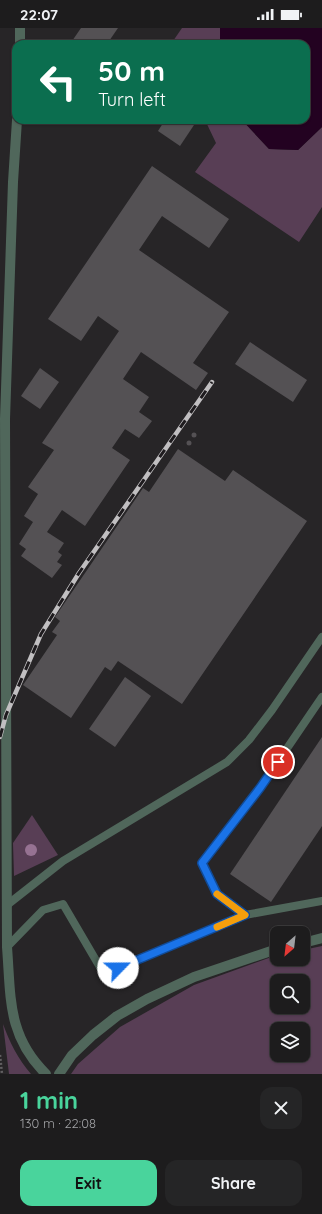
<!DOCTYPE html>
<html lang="en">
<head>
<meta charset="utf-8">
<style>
	:root { --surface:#1d1c1d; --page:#252526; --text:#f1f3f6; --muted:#a0a1a4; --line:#3b3a3b; --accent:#49d49c }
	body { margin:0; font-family:Quicksand,sans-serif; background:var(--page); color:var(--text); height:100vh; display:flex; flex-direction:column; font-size:15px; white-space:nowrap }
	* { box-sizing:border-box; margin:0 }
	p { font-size:13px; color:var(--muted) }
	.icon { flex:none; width:22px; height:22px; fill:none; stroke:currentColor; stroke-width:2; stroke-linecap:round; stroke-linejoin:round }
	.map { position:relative; height:1046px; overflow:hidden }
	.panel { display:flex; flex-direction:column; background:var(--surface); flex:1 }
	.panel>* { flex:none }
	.hud { position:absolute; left:12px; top:12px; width:298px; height:84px; border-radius:12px; box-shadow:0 1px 3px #0004,0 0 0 1px var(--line); background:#0b6e4f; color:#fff; overflow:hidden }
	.needle { width:26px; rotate:208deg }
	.tools { position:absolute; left:270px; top:898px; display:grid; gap:8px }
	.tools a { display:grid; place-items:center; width:40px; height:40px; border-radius:8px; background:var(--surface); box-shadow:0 1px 3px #0004,0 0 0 1px var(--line); font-size:20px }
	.pin { position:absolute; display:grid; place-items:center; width:34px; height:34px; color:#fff; margin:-17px; border:2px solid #fff; border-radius:50%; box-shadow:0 1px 4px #0007 }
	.me { position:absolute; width:44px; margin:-22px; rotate:67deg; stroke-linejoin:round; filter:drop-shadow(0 0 3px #0008) }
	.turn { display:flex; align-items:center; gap:14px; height:84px; padding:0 20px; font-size:18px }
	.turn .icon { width:52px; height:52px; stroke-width:2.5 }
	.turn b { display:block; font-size:28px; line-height:34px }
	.round { display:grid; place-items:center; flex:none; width:42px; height:42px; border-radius:12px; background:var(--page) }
	.headline { display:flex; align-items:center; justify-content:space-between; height:68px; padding:0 20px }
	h1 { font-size:24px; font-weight:700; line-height:30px; color:var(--accent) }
	.button { display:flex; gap:8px; margin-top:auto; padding:8px 20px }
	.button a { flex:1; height:46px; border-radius:12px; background:var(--accent); color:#111; font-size:16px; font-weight:700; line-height:46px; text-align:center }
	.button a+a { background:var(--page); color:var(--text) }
	.status { display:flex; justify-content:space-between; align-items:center; height:28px; padding:0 20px; background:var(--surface); direction:ltr }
	.status svg { height:11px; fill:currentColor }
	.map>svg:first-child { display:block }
</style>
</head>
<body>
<div class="status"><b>22:07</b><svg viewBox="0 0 49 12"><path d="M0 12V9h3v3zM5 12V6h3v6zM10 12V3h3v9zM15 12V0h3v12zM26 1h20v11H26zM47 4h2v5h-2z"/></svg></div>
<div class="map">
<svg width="322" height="1046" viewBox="0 0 322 1046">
	<rect width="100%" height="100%" fill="#272527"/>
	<g fill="#583e55" fill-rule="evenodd">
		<polygon points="182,0 220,0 220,16 171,16"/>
		<polygon points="205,92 242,92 269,121 298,122 322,99 322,179 299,214 195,144 216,115"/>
		<polygon points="32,787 58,827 14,848 13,815"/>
		<path d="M322 918V1046H71L78 1036 120 999 194 957 277 927V931H303V922ZM277 953H303V979H277ZM277 1001H303V1027H277Z"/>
		<path d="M3 996C10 1015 18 1031 31 1046H9Z"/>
	</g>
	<polygon fill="#230221" points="220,0 322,0 322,99 298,122 269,121 242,92 306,92 306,16 220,16"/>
	<g fill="#545154">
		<polygon points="81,0 118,0 107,16 70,16"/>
		<polygon points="165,92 193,92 196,94 180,118 158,103"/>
		<polygon points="152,138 229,191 209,220 162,188 139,222 229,284 193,335 208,345 196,362 141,324 123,351 149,369 139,384 152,393 139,410 125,401 112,420 130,432 85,498 62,482 47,504 64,515 58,524 62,527 57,534 62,537 52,550 21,528 26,521 19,516 33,494 24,488 38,466 28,459 54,422 42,415 119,303 98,288 81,313 48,291"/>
		<polygon points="250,314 307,352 293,374 235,336"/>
		<polygon points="40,340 59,354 40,381 21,368"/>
		<circle cx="194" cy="407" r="2.5"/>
		<circle cx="189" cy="415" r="2.5"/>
		<polygon points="178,421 225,453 233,442 307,493 182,676 118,633 111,643 105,639 71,690 23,657 57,607 52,604 60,593 55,589 143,460 149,464"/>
		<polygon points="125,649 151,668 115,719 89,701"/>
		<polygon points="322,709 322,798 271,874 230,846"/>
	</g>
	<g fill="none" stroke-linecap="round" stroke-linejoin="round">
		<polyline stroke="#626062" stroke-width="2.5" stroke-dasharray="2 2" stroke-linecap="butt" points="0,1027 2,1046"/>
		<g stroke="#50675b" stroke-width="8">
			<polyline points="322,669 260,760 202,835 217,866 245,887 322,873"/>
			<polyline points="7,877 63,833 227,734 249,712 272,682 322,609"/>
			<polyline points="7,919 43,882 63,876 104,946 245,887"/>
		</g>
		<g stroke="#50675b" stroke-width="10">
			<polyline points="20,0 20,16"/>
			<path d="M17 92 13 154 5 391 7 919C11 969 7 1008 46 1046"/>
		</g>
		<g stroke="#50675b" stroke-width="10">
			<polyline points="303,915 322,910"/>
			<polyline points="59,1046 72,1027 93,1007 117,988 147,971 194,949 277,921"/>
		</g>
		<g stroke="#c1bfc1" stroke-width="4.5">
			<polyline id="rail" points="0,709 6,687 41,606 79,545 212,354"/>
		</g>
		<use href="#rail" stroke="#1e1b1e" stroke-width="3" stroke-dasharray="9" stroke-linecap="butt"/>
	</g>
	<circle fill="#967292" cx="31" cy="822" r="6"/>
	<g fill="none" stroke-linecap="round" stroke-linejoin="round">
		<g stroke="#114b97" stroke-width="10">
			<polyline id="route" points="118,940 245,887 217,866 202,835 260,760 278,734"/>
		</g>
		<use href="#route" stroke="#1a73e8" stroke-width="7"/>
		<polyline stroke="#f59e0b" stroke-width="7" points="217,866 245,887 217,899"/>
	</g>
</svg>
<div class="tools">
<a><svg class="needle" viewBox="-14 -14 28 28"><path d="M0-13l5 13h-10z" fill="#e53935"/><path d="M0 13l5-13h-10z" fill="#a0a1a4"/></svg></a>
<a><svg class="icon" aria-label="search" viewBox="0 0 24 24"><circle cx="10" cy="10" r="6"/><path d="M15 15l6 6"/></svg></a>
<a><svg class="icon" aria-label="layers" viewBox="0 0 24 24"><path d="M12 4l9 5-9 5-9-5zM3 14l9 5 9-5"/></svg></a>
</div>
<div class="pin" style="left:278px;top:734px;background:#d93025"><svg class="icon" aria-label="arrive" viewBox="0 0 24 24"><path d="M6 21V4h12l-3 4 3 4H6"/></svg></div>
<svg class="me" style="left:118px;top:940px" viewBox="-20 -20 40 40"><circle r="19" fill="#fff"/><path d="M0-13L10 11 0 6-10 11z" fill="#1a73e8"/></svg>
<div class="hud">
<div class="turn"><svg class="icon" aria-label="left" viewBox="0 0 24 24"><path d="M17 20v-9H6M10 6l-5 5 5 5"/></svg><div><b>50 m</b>Turn left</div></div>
</div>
</div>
<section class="panel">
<div class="headline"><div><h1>1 min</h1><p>130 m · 22:08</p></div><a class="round"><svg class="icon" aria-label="close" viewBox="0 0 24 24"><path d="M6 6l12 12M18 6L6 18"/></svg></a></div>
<div class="button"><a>Exit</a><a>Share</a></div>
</section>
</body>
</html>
